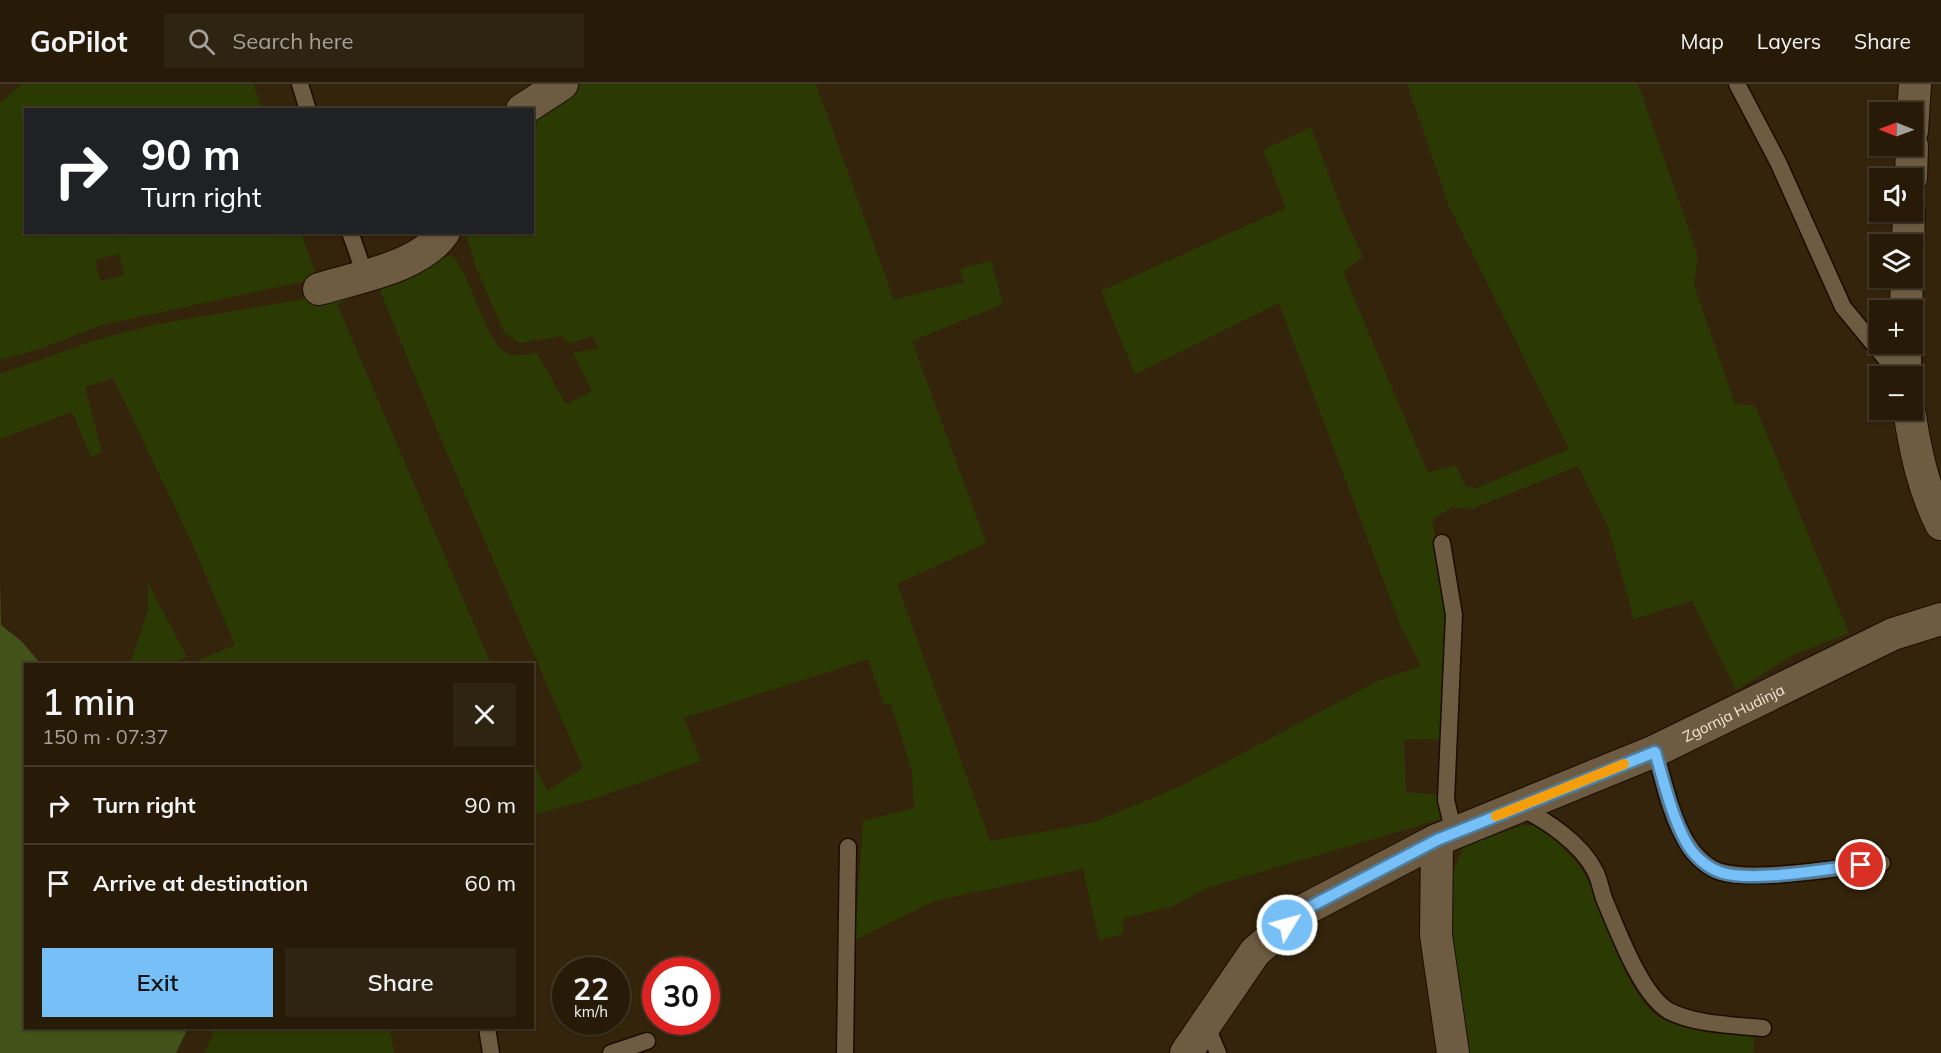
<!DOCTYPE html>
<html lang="en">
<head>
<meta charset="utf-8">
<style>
	:root { --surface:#271b08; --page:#2f2412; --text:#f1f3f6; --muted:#a4a19c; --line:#433929; --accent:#76c0f7 }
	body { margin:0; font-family:Mulish,sans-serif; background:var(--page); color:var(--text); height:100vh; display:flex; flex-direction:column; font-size:22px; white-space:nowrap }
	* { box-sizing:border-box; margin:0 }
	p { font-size:20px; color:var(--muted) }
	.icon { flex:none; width:33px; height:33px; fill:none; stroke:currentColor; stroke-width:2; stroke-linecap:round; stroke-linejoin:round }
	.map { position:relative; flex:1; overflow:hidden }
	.panel { position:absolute; left:24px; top:579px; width:510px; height:366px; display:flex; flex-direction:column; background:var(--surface); border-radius:0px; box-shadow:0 2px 4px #0004,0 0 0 2px var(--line) }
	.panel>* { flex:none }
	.guide { position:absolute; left:24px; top:24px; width:510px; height:126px; border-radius:0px; box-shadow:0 2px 4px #0004,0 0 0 2px var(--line); background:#202124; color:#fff; overflow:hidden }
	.needle { width:39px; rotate:271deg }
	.fabs { position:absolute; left:1869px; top:18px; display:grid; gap:12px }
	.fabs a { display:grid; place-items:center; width:54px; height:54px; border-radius:0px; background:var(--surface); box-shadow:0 2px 4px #0004,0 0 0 2px var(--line); font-size:30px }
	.speed { position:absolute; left:552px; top:873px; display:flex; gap:12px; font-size:30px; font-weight:700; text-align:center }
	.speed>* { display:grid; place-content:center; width:78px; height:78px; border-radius:50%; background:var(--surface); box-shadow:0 2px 4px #0004,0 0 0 2px var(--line); line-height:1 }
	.speed small { font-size:15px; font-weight:400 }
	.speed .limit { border:9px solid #d22; background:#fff; color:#111 }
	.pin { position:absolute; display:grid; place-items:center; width:51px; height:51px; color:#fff; margin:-26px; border:3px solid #fff; border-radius:50%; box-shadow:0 2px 6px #0007 }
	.me { position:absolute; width:66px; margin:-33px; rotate:53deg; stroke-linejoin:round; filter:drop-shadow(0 0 4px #0008) }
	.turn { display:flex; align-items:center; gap:21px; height:126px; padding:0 18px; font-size:27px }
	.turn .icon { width:78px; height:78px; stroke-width:2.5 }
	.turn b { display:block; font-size:42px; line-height:51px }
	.round { display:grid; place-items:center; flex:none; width:63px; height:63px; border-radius:0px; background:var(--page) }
	.headline { display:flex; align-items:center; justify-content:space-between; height:102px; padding:0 18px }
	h1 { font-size:36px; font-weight:600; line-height:45px }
	.cta { display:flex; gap:12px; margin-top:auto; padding:12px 18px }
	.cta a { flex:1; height:69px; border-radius:0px; background:var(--accent); color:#111; font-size:24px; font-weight:600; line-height:69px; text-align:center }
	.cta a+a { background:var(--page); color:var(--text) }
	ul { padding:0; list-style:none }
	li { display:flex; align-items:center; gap:18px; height:78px; padding:0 18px; border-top:2px solid var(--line) }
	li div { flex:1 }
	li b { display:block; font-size:22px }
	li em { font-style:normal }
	header { display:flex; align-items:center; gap:36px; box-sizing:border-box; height:84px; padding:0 30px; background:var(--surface); border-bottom:2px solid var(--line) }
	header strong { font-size:28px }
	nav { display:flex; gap:33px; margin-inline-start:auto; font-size:21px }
	.search { width:420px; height:54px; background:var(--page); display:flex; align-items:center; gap:15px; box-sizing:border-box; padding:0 21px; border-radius:0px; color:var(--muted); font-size:22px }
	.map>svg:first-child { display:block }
</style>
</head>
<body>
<header>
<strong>GoPilot</strong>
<div class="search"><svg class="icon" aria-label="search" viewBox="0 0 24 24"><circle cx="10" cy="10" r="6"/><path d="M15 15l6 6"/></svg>Search here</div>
<nav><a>Map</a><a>Layers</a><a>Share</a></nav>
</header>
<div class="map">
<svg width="1941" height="969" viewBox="0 0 1941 969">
	<rect width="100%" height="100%" fill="#34240b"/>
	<g fill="#2b3a03" fill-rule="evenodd">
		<path d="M22 0H254L261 25 26 26V148L301 149 314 184 315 195 101 241 43 264 0 276V19ZM119 170 124 191 100 197 95 176Z"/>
		<path d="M578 0H816L894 216 964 198 960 185 991 177 1003 220 912 257 986 459 897 500 990 757 1092 739 1181 702 1378 597 1421 582 1401 543 1279 219 1135 290 1101 207 1286 124 1263 66 1311 43 1344 132 1363 173 1343 188 1428 389 1456 381 1466 403 1477 404 1569 365 1449 122 1407 0H1638L1698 172 1694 201 1735 320 1755 322 1849 549 1795 570 1736 606 1692 517 1634 535 1608 443 1578 382 1472 425 1452 423 1432 436 1448 532 1446 656 1404 655 1406 708 1440 711 1442 735 1206 804 1172 823 1123 834V850L1099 856 1083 785 934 817 855 856 863 737 914 724 912 687 891 620 884 621 868 575 684 634 701 677 596 714 533 731V677L547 707 583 684 437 346 378 202 337 220 491 580H202L199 576 235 561 192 459 113 294 85 303 102 368 91 373 72 328 0 355V290L96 256 158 240 316 213 452 171C473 194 483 253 505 268 515 274 527 270 537 269L566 320 592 307 573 269 599 264 593 252 569 260 562 252 519 259 504 248 475 181 466 149 532 148 533 29Z"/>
		<polygon points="148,499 187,573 168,580 130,580 148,526"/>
		<path d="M1524 741 1541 742C1554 757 1574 772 1584 789 1605 827 1625 916 1664 936 1691 949 1724 949 1754 953L1753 969H1462C1454 904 1430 822 1465 762Z"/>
		<polygon points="210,944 390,944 394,969 204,969 213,951"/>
	</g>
	<polygon fill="#415318" points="0,496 1,541 21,557 41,580 26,580 26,944 185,944 186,948 176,969 0,969"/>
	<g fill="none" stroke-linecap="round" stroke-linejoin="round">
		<g stroke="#1b0c00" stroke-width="19">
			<g id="service">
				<polyline points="300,0 308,26"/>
				<polyline points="1737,0 1778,78 1843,223 1900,292"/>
				<polyline points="350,148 365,191"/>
				<polyline points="1442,459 1454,531 1446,716 1454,749"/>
				<path d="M1655 667C1664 698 1670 731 1687 759 1694 771 1707 784 1721 788 1757 798 1842 783 1882 779"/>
				<path d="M1519 723C1546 736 1581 759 1595 787 1600 796 1601 808 1605 817 1618 847 1641 911 1669 927 1697 941 1733 941 1763 944"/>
				<polyline points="1205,938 1218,969"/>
				<polyline points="487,944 491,969"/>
				<polyline points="611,969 647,957"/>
				<polyline points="845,969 848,763"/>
			</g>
		</g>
		<g stroke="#1b0c00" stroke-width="34">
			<g id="minor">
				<polyline points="522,26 562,0"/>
				<polyline points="1912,47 1915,0"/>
				<polyline points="1911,94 1912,62"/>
				<polyline points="1908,160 1909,128"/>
				<path d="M319 205C358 193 421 183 444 148"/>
				<polyline points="1906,226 1907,194"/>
				<polyline points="1905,260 1905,292"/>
				<path d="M1909 326C1915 365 1923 404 1941 440"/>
				<polyline points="1437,756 1436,851 1453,969"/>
				<path id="s1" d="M1186 969 1255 868 1302 827 1437 756 1655 667 1893 550 1941 535"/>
			</g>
		</g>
		<use href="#service" stroke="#6e5c42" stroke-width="16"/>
		<use href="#minor" stroke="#6e5c42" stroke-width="32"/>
	</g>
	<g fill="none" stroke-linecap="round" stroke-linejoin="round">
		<g stroke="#4d7da1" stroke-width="15">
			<path id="route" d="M1287 841 1302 827 1437 756 1655 668C1664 698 1671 730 1686 758 1693 771 1706 783 1720 788 1750 799 1827 785 1861 781"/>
		</g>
		<use href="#route" stroke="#76c0f7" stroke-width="10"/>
		<polyline stroke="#f59e0b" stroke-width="10" points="1496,732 1624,680"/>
	</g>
	<g text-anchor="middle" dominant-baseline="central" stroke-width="6" stroke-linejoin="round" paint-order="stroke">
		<g font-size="15" fill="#f1e6d8" stroke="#160f05">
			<text stroke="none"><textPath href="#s1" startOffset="660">Zgornja Hudinja</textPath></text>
		</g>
	</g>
</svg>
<div class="fabs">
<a><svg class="needle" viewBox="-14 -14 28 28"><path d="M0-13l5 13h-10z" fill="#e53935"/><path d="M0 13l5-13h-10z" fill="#a4a19c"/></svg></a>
<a><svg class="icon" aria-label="sound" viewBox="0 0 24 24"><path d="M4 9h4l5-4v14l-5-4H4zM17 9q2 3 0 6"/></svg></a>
<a><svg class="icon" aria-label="layers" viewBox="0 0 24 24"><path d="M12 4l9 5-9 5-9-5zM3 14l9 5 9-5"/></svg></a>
<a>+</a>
<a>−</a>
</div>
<div class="speed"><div>22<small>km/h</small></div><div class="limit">30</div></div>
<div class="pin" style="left:1861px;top:781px;background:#d93025"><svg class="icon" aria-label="arrive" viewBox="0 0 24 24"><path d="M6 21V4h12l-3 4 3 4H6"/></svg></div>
<svg class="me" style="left:1287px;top:841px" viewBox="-20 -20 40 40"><circle r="17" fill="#76c0f7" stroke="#fff" stroke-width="3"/><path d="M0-11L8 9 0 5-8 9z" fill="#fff"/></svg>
<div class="guide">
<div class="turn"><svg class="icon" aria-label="right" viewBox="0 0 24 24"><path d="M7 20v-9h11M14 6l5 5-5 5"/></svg><div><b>90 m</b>Turn right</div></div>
</div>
<section class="panel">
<div class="headline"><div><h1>1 min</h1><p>150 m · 07:37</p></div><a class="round"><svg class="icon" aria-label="close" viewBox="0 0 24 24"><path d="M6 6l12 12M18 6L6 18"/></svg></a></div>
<ul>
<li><svg class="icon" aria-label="right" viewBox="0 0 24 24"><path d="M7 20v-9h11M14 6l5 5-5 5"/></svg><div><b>Turn right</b></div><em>90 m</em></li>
<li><svg class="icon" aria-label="arrive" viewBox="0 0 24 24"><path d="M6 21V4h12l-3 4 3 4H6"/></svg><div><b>Arrive at destination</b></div><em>60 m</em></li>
</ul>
<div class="cta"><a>Exit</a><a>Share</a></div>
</section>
</div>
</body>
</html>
